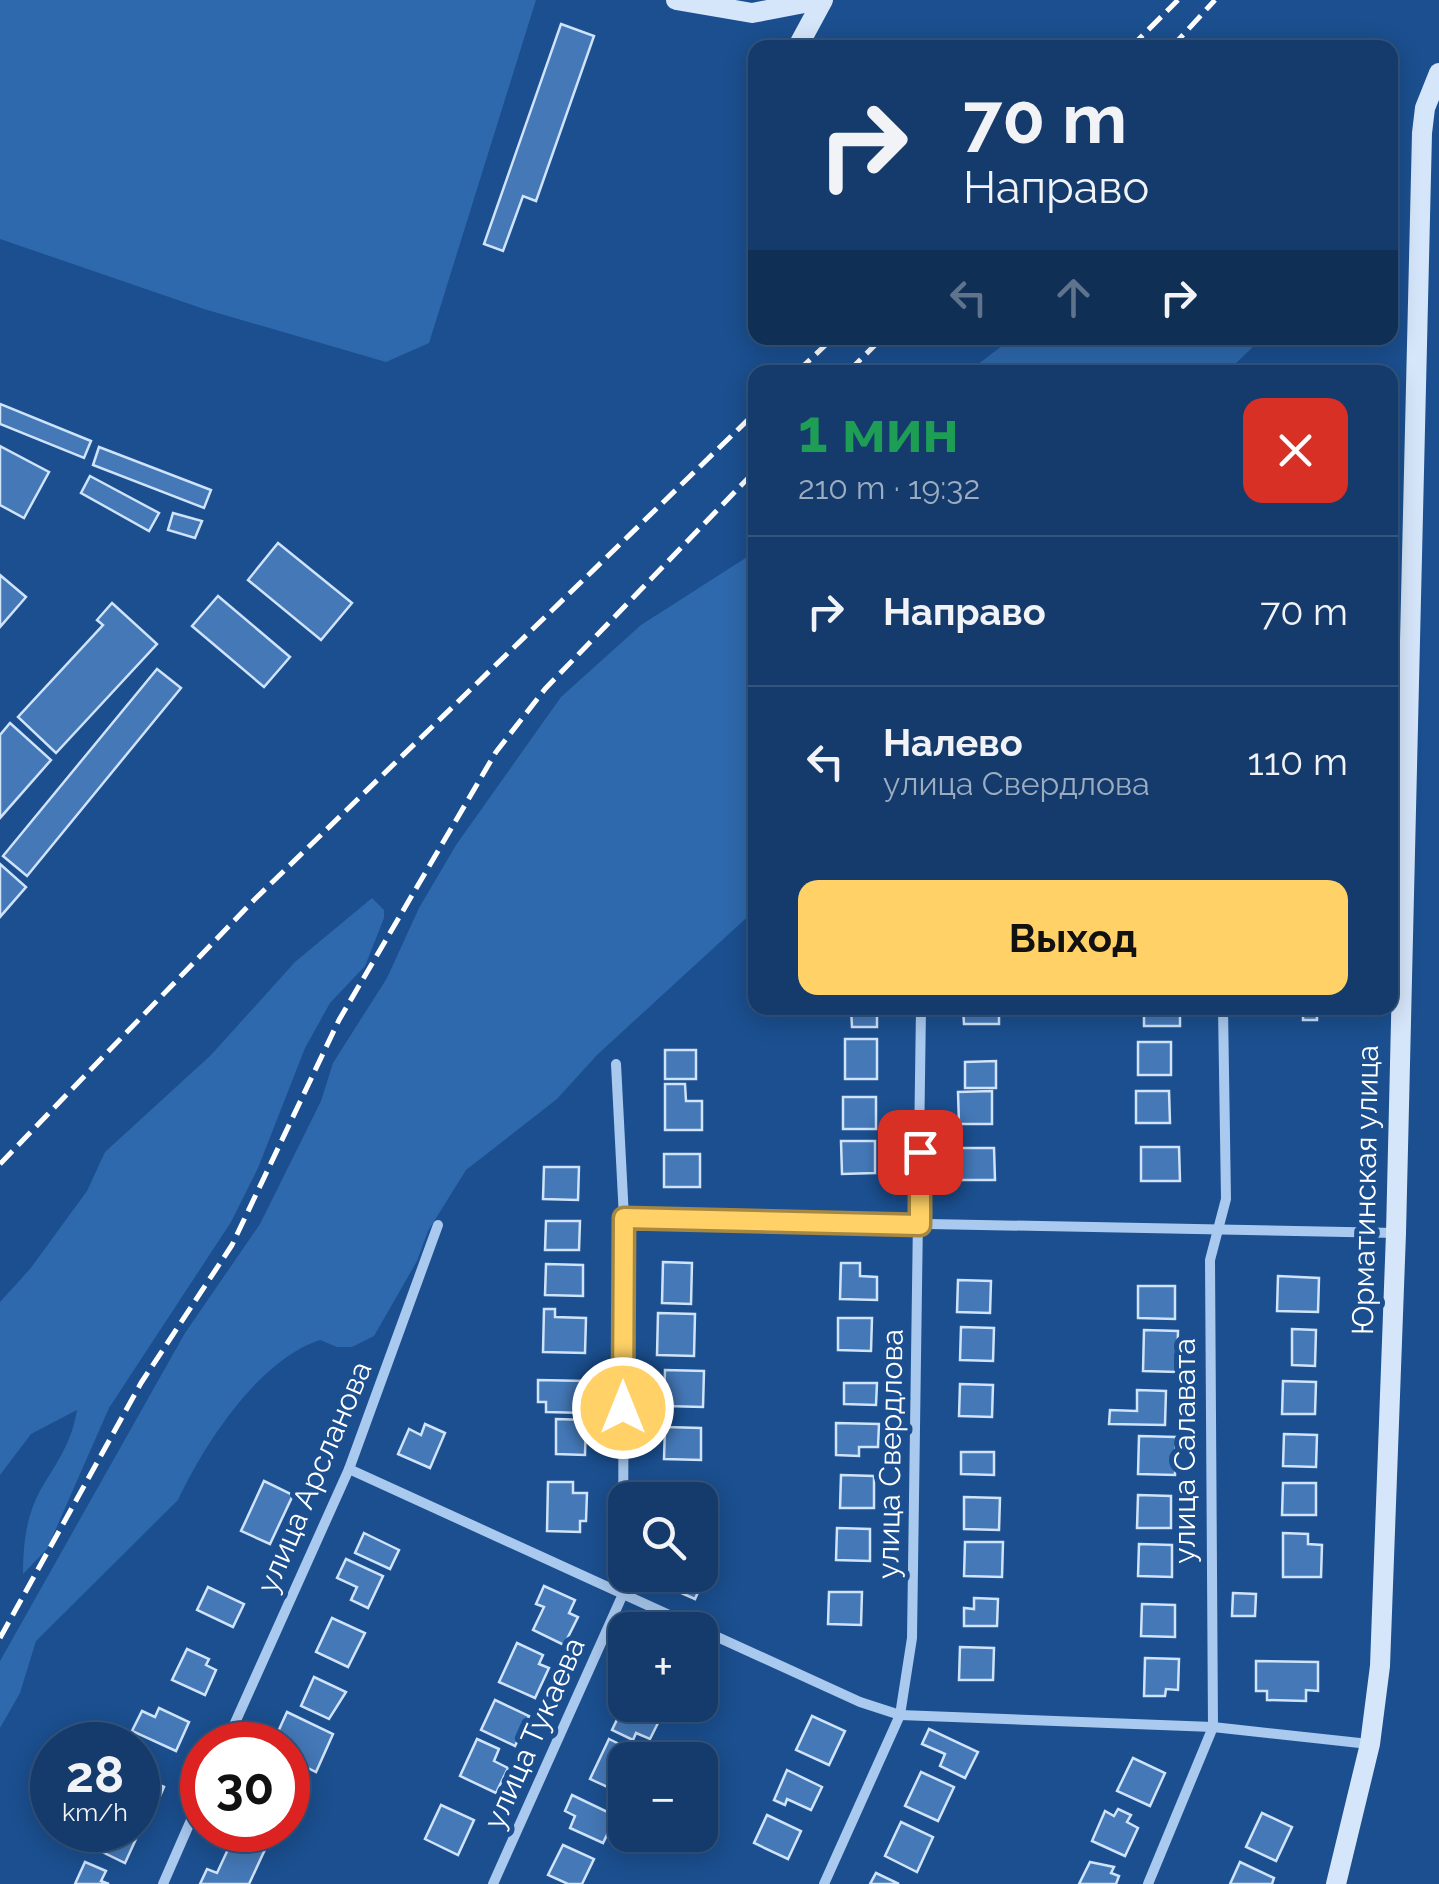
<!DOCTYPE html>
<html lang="ru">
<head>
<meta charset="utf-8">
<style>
	:root { --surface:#143b6b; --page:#214673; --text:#f1f3f6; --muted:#9dadc1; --line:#33557e; --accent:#ffd166 }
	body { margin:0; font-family:Raleway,sans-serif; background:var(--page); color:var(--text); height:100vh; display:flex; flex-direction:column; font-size:38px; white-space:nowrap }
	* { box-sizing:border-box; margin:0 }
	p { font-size:32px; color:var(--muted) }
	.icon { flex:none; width:55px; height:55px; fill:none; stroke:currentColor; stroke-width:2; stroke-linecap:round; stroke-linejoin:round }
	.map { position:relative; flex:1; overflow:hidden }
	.side { position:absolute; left:748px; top:365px; width:650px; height:650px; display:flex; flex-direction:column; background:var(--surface); border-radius:20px; box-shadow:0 5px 25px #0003,0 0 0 2px var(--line) }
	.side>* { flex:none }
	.top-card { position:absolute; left:748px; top:40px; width:650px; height:305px; border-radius:20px; box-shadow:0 5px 25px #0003,0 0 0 2px var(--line); background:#143b6b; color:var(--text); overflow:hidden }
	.controls { position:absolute; left:608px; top:1482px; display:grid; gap:20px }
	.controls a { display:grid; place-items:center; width:110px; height:110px; border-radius:20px; background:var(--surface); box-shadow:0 5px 25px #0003,0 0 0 2px var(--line); font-size:50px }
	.speed { position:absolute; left:30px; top:1722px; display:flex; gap:20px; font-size:50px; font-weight:700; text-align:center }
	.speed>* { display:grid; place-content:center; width:130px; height:130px; border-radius:50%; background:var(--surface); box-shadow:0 5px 25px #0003,0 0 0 2px var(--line); line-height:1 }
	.speed small { font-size:25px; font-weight:400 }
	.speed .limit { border:15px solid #d22; background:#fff; color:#111 }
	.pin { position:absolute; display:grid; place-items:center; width:85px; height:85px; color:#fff; margin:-42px; border-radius:20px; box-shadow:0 5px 15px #0006 }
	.me { position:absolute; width:110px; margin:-55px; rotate:0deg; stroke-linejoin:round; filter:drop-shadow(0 0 8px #0008) }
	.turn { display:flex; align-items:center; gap:35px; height:210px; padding:0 50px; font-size:45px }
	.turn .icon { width:130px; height:130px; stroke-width:2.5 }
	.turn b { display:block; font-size:70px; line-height:85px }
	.lanes { display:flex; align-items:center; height:95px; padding:0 50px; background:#0003; justify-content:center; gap:50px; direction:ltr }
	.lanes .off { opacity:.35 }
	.round { display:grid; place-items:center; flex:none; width:105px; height:105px; border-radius:20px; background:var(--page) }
	.summary { display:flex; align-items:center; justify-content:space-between; height:170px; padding:0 50px }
	h1 { font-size:60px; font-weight:700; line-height:75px; color:#1e9e55 }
	.cta { display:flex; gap:20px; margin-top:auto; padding:20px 50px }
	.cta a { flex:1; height:115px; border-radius:20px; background:var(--accent); color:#111; font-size:40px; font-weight:700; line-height:115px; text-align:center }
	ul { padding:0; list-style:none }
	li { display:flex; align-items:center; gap:30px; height:150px; padding:0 50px; border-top:2px solid var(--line) }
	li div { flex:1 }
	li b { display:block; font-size:38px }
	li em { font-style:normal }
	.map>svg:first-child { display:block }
</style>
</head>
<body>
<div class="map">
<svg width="1439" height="1884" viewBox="0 0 1439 1884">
	<rect width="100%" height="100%" fill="#1b4f8f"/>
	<g fill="#2e69ad">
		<polygon points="0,0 536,0 429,343 386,362 204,309 0,239"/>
		<polygon points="1012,338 1262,338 1227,372 968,372"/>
		<path d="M755 552V910L597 1055 557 1099 466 1170 428 1231 417 1261 374 1336 352 1347H337L320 1340C258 1360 204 1445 178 1500L36 1641 20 1693 0 1728V1661L185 1333 260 1224 321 1101 333 1063 387 978 419 908 456 845 561 697 641 625Z"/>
		<path d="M372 898 384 910V918L365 966 330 1003 305 1048 258 1168 231 1222 109 1408 47 1549 23 1574C23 1544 26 1516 41 1489 57 1462 72 1442 77 1410L31 1434 0 1475V1302L30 1269 87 1191 105 1152 211 1055 295 962Z"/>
	</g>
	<g fill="#4478b7" stroke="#cfe3fa" stroke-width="2.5">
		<polygon points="561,24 594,36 536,201 523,196 503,251 484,244"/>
		<polygon points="0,404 91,441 84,458 0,424"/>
		<polygon points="0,446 49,472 24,518 0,505"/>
		<polygon points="99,447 211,490 204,508 93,465"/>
		<polygon points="90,476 159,513 149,531 81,493"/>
		<polygon points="173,513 202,521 195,538 168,530"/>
		<polygon points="278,543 352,603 321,640 248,580"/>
		<polygon points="0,575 26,597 0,627"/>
		<polygon points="218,596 290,657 264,687 192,626"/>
		<polygon points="112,603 157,644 56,753 18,717 103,625 97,620"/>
		<polygon points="157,669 181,688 27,876 3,856"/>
		<polygon points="10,723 51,760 0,818 0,735"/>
		<polygon points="0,864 26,887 0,917"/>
		<polygon points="851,1008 877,1008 877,1027 852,1027"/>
		<polygon points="963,1008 999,1008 999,1024 964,1024"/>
		<rect x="1144" y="1008" width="36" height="18"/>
		<rect x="1303" y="1008" width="14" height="12"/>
		<rect x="845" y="1039" width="32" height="40"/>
		<rect x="1138" y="1042" width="33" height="33"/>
		<rect x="665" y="1050" width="31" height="29"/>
		<polygon points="996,1061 996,1088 965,1088 965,1062"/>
		<polygon points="665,1084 685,1084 686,1101 702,1101 702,1130 665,1130"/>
		<polygon points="992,1091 992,1124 959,1124 958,1092"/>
		<polygon points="1136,1091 1169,1091 1170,1123 1136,1123"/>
		<rect x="843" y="1097" width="33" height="32"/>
		<polygon points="841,1141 875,1141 875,1173 842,1174"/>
		<polygon points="1141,1147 1179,1147 1180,1181 1141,1181"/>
		<polygon points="961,1148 994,1148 995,1180 961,1180"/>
		<rect x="664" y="1154" width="36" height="33"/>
		<polygon points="544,1167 579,1167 578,1200 543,1199"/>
		<polygon points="546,1221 580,1221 579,1250 545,1250"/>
		<polygon points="663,1262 692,1263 691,1304 662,1303"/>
		<polygon points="841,1263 860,1263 860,1276 877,1277 877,1300 840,1299"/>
		<polygon points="546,1264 583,1265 583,1296 545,1295"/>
		<polygon points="1278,1276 1319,1278 1318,1312 1277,1311"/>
		<polygon points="958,1280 991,1281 990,1313 957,1312"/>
		<polygon points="1138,1286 1175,1286 1175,1319 1138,1318"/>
		<polygon points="544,1309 555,1309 555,1317 586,1318 585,1353 543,1352"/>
		<polygon points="658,1313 695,1314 694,1356 657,1355"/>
		<polygon points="838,1318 872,1318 871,1351 838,1350"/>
		<polygon points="961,1327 994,1328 993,1361 960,1360"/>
		<polygon points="1292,1329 1316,1330 1315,1366 1292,1365"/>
		<polygon points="1144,1330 1178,1331 1177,1372 1143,1371"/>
		<polygon points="665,1370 704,1371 703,1407 664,1406"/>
		<polygon points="538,1380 586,1381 585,1413 546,1412 546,1402 538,1402"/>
		<polygon points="1283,1381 1316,1382 1315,1414 1282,1414"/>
		<polygon points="844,1383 877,1383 876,1405 844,1404"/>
		<polygon points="960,1384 993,1385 992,1417 959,1416"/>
		<polygon points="1137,1390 1166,1391 1165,1425 1109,1424 1110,1410 1137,1411"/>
		<polygon points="556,1419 586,1420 585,1455 556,1454"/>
		<polygon points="836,1423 879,1424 878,1447 859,1447 859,1456 836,1455"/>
		<polygon points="425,1424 445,1433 430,1468 398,1454 409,1429 421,1435"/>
		<polygon points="665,1427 701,1428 701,1460 664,1459"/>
		<polygon points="1284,1434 1317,1435 1316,1467 1283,1466"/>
		<polygon points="1139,1436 1176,1437 1175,1475 1138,1474"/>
		<polygon points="961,1452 994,1452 994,1475 961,1474"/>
		<polygon points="841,1475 874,1476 874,1508 840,1508"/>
		<polygon points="264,1481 293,1495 270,1544 241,1531"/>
		<polygon points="548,1482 573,1482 573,1493 587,1493 586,1521 580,1521 580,1532 547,1531"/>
		<polygon points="1283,1483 1316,1483 1316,1515 1282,1515"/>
		<polygon points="666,1484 700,1485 700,1500 666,1500"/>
		<polygon points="1138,1495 1171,1496 1171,1528 1137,1528"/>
		<polygon points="964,1497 1000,1498 999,1530 964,1529"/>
		<polygon points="837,1528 870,1529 870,1561 836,1560"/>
		<polygon points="364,1533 399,1550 390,1569 355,1553"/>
		<polygon points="1283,1533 1308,1534 1308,1544 1322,1545 1321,1577 1283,1577"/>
		<polygon points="965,1542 1003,1542 1002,1577 964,1576"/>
		<polygon points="1139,1544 1172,1545 1172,1577 1138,1576"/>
		<polygon points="700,1552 713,1558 695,1599 661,1584 665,1575 700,1575"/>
		<polygon points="346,1559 383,1576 368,1608 351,1600 357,1587 337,1578"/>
		<polygon points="544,1586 575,1600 569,1613 578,1617 564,1645 533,1630 544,1607 536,1604"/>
		<polygon points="208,1587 244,1604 233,1627 197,1610"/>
		<polygon points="829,1592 862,1592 861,1625 828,1624"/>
		<polygon points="1233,1593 1256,1594 1255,1616 1232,1616"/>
		<polygon points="974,1598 998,1599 997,1626 964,1626 964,1608 974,1609"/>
		<polygon points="1142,1604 1175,1605 1175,1637 1141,1636"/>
		<polygon points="332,1618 365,1633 348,1667 316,1652"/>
		<polygon points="517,1643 543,1655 539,1664 549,1668 535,1698 499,1682"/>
		<polygon points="960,1647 994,1648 993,1680 959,1680"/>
		<polygon points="187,1649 209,1659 206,1665 216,1670 205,1695 172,1680"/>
		<polygon points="1145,1658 1179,1659 1178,1690 1166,1689 1165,1696 1144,1696"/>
		<polygon points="1256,1661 1318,1662 1318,1691 1306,1690 1306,1701 1267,1700 1267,1691 1256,1691"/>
		<polygon points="314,1677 346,1692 329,1719 301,1706"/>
		<polygon points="495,1700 529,1716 515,1746 481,1730"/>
		<polygon points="625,1703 665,1709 650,1739 636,1733 633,1740 612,1730"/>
		<polygon points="159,1708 189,1722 176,1751 132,1731 142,1711 155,1717"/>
		<polygon points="287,1712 333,1734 316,1772 288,1758 288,1745 272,1745"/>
		<polygon points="812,1716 845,1731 829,1765 796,1750"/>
		<polygon points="929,1729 978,1752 965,1778 940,1766 945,1754 922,1744"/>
		<polygon points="477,1739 499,1749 494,1761 508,1768 496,1793 460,1776"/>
		<polygon points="609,1739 646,1757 625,1760 625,1795 590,1779"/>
		<polygon points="1133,1758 1165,1773 1150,1806 1117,1791"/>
		<polygon points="138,1763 158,1773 153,1782 164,1787 154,1810 138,1803"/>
		<polygon points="787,1770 822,1787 811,1810 787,1799 785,1805 774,1800"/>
		<polygon points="921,1772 954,1787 938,1821 905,1806"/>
		<polygon points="572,1795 616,1816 603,1843 570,1828 575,1816 565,1811"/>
		<polygon points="441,1805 474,1820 458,1855 425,1839"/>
		<polygon points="1118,1809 1131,1815 1127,1822 1138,1828 1125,1856 1092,1841 1105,1811 1114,1816"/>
		<polygon points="1262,1813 1292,1827 1276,1861 1246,1847"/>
		<polygon points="767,1815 801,1831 788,1859 754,1843"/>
		<polygon points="901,1822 933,1837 917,1872 885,1856"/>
		<polygon points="141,1828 125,1863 92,1847 100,1830"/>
		<polygon points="237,1830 274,1830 249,1884 200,1884 207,1869 217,1873"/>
		<polygon points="563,1845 594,1859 582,1884 568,1884 548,1875"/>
		<polygon points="85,1862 106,1871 101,1881 109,1884 75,1884"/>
		<polygon points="1090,1862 1114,1867 1111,1873 1119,1876 1116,1884 1079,1884"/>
		<polygon points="1240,1862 1274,1878 1272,1884 1230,1884"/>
		<polygon points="876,1873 899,1884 870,1884"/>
	</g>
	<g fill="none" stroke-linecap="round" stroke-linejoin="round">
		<g stroke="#a9c9ee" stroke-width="10">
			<polyline points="624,1218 1396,1233"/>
			<polyline points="349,1469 860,1702 900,1715 1213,1727 1369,1744"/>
			<polyline points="225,1745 349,1469 438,1225"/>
			<polyline points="163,1884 202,1795"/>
			<polyline points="493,1884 623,1594 624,1218 616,1064"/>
			<polyline points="824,1884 900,1715 912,1638 921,1008"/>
			<polyline points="1148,1884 1213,1727 1210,1260 1226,1199 1223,1008"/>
		</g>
		<g stroke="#d6e6fa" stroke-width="20">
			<polyline points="676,0 752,13 820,0"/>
			<polyline points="797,48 823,0"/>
			<polyline points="1336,1884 1370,1744 1380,1666 1396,1233 1422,133 1425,108 1439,73"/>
		</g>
		<g stroke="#fff" stroke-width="5" stroke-dasharray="18 8" stroke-linecap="butt">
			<polyline points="1130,48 1178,0"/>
			<polyline points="1171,48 1215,0"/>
			<polyline points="797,372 833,338"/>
			<polyline points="848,372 882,338"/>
			<polyline points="0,1164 254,900 755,413"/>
			<polyline points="0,1638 141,1383 232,1245 339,1020 496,752 545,689 755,471"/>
		</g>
	</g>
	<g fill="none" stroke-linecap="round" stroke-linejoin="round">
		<g stroke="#a68842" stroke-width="25">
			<polyline id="route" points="623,1408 624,1218 920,1225 920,1152"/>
		</g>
		<use href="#route" stroke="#ffd166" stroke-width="18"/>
	</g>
	<g text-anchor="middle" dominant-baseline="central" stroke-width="10" stroke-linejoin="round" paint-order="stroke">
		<g font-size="30" fill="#fff" stroke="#1b4f8f">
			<text transform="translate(1365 1190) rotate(-89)">Юрматинская улица</text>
			<text transform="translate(1184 1451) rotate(-90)">улица Салавата</text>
			<text transform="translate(890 1454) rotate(-89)">улица Свердлова</text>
			<text transform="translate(314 1477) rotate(-67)">улица Арсланова</text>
			<text transform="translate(534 1733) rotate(-66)">улица Тукаева</text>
		</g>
	</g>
</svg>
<div class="controls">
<a><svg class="icon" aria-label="search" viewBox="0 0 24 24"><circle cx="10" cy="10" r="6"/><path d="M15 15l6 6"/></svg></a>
<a>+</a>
<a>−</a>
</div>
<div class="speed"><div>28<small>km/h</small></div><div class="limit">30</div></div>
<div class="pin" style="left:920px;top:1152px;background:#d93025"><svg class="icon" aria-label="arrive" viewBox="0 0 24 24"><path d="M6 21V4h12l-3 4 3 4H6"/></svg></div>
<svg class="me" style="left:623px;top:1408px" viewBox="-20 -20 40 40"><circle r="17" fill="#ffd166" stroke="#fff" stroke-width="3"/><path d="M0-11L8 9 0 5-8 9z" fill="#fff"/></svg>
<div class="top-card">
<div class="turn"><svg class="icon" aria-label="right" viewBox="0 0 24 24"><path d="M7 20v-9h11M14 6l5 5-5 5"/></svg><div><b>70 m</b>Направо</div></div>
<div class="lanes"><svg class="icon off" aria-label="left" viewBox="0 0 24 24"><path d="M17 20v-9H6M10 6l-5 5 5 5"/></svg><svg class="icon off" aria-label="ahead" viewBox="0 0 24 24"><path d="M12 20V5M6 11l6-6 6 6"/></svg><svg class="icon" aria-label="right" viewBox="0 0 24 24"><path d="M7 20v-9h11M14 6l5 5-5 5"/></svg></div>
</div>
<section class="side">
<div class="summary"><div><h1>1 мин</h1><p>210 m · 19:32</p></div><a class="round" style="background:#d93025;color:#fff"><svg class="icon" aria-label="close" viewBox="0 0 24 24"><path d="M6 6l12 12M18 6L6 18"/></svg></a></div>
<ul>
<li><svg class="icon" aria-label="right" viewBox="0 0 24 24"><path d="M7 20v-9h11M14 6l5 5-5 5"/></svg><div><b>Направо</b></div><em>70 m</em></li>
<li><svg class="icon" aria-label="left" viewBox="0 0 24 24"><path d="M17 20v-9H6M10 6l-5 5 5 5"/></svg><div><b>Налево</b><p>улица Свердлова</p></div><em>110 m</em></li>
</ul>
<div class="cta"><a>Выход</a></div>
</section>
</div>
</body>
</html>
